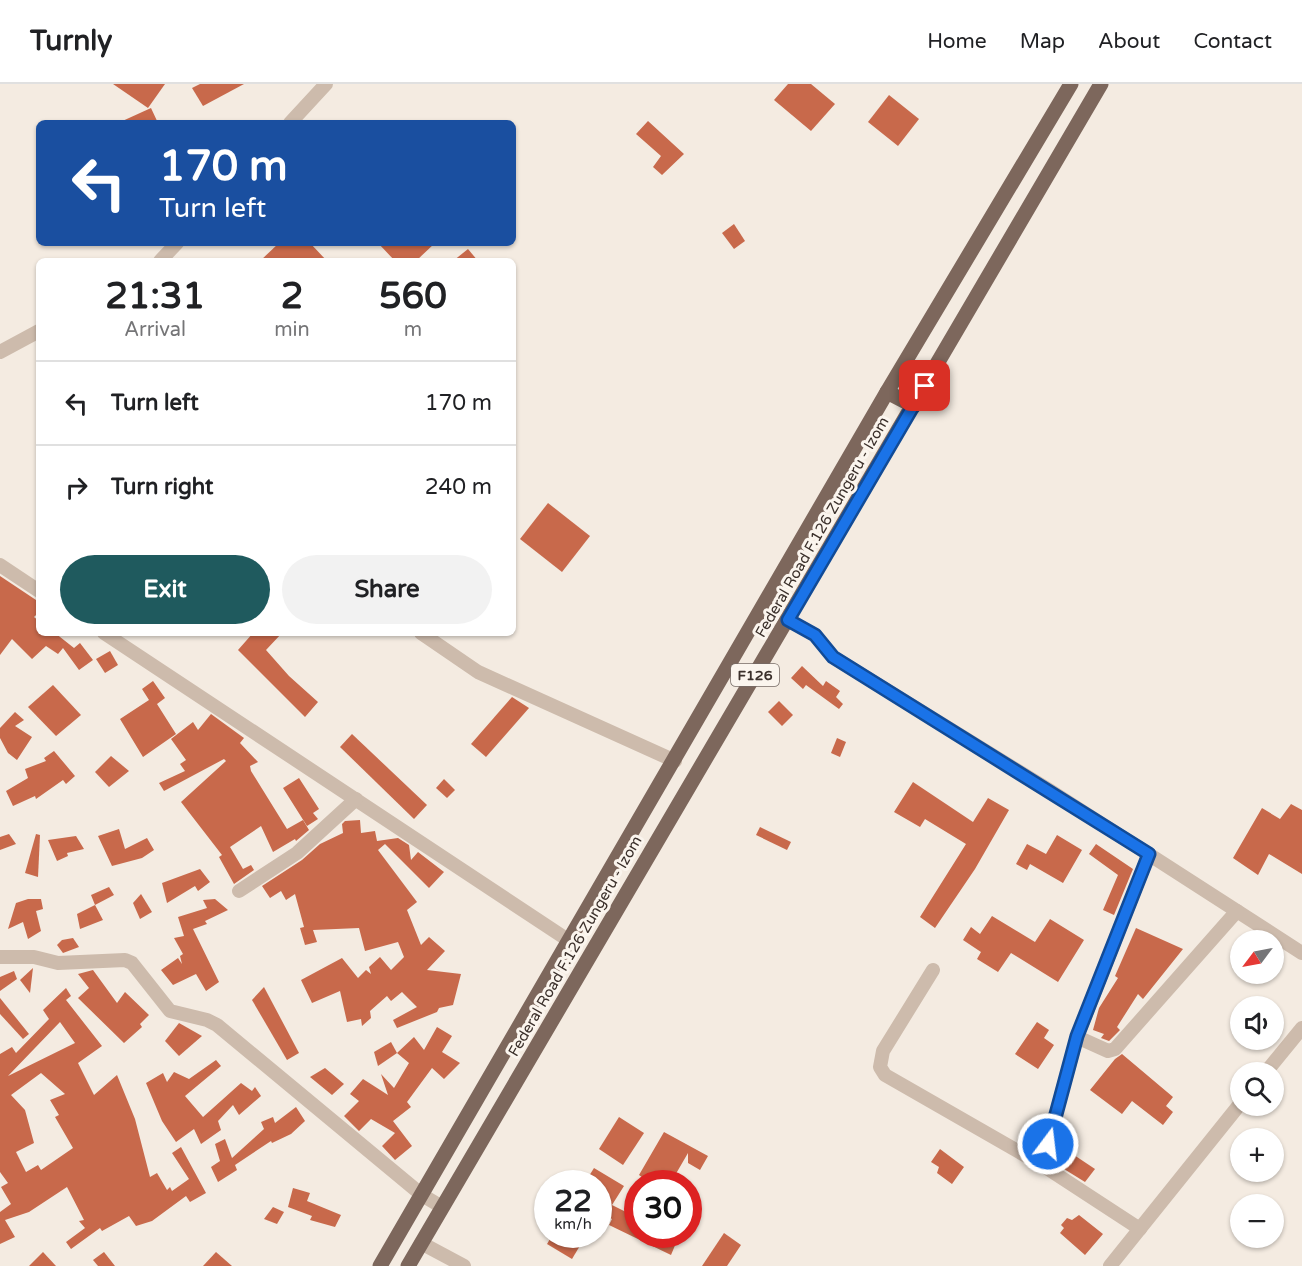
<!DOCTYPE html>
<html lang="en">
<head>
<meta charset="utf-8">
<style>
	:root { --surface:#fff; --page:#f2f2f2; --text:#202124; --muted:#757577; --line:#e0e0e0; --accent:#1f5a5e }
	body { margin:0; font-family:"Varela Round",sans-serif; background:var(--page); color:var(--text); height:100vh; display:flex; flex-direction:column; font-size:22px; white-space:nowrap }
	* { box-sizing:border-box; margin:0 }
	p { font-size:20px; color:var(--muted) }
	.icon { flex:none; width:33px; height:33px; fill:none; stroke:currentColor; stroke-width:2; stroke-linecap:round; stroke-linejoin:round }
	.map { position:relative; flex:1; overflow:hidden }
	.details { position:absolute; left:36px; top:174px; width:480px; height:378px; display:flex; flex-direction:column; background:var(--surface); border-radius:9px; box-shadow:0 2px 4px #0004 }
	.details>* { flex:none }
	.guide { position:absolute; left:36px; top:36px; width:480px; height:126px; border-radius:9px; box-shadow:0 2px 4px #0004; background:#1a4fa0; color:#fff; overflow:hidden }
	.needle { width:39px; rotate:238deg }
	.controls { position:absolute; left:1230px; top:846px; display:grid; gap:12px }
	.controls a { display:grid; place-items:center; width:54px; height:54px; border-radius:50%; background:var(--surface); box-shadow:0 2px 4px #0004; font-size:30px }
	.speed { position:absolute; left:534px; top:1086px; display:flex; gap:12px; font-size:30px; font-weight:700; text-align:center }
	.speed>* { display:grid; place-content:center; width:78px; height:78px; border-radius:50%; background:var(--surface); box-shadow:0 2px 4px #0004; line-height:1 }
	.speed small { font-size:15px; font-weight:400 }
	.speed .limit { border:9px solid #d22; background:#fff; color:#111 }
	.pin { position:absolute; display:grid; place-items:center; width:51px; height:51px; color:#fff; margin:-26px; border-radius:12px; box-shadow:0 3px 9px #0006 }
	.me { position:absolute; width:66px; margin:-33px; rotate:15deg; stroke-linejoin:round; filter:drop-shadow(0 0 4px #0008) }
	.turn { display:flex; align-items:center; gap:21px; height:126px; padding:0 24px; font-size:27px }
	.turn .icon { width:78px; height:78px; stroke-width:2.5 }
	.turn b { display:block; font-size:42px; line-height:51px }
	.eta { display:flex; justify-content:space-evenly; align-items:center; height:102px; text-align:center }
	.eta b { font-size:36px; font-weight:700; line-height:42px }
	.button { display:flex; gap:12px; margin-top:auto; padding:12px 24px }
	.button a { flex:1; height:69px; border-radius:36px; background:var(--accent); color:#fff; font-size:24px; font-weight:700; line-height:69px; text-align:center }
	.button a+a { background:var(--page); color:var(--text) }
	ul { padding:0; list-style:none }
	li { display:flex; align-items:center; gap:18px; height:84px; padding:0 24px; border-top:2px solid var(--line) }
	li div { flex:1 }
	li b { display:block; font-size:22px }
	li em { font-style:normal }
	header { display:flex; align-items:center; gap:36px; box-sizing:border-box; height:84px; padding:0 30px; background:var(--surface); border-bottom:2px solid var(--line) }
	header strong { font-size:28px }
	nav { display:flex; gap:33px; margin-inline-start:auto; font-size:21px }
	.map>svg:first-child { display:block }
</style>
</head>
<body>
<header>
<strong>Turnly</strong>
<nav><a>Home</a><a>Map</a><a>About</a><a>Contact</a></nav>
</header>
<div class="map">
<svg width="1302" height="1182" viewBox="0 0 1302 1182">
	<rect width="100%" height="100%" fill="#f4ebe1"/>
	<g fill="#c8694b" fill-rule="evenodd">
		<polygon points="113,0 165,0 148,24"/>
		<polygon points="200,0 244,0 203,22 192,4"/>
		<polygon points="788,0 811,0 835,20 811,47 774,16"/>
		<polygon points="889,11 919,35 898,62 868,38"/>
		<polygon points="151,24 158,39 118,39"/>
		<polygon points="648,37 684,70 662,91 653,83 661,72 636,50"/>
		<polygon points="734,140 745,157 734,165 722,149"/>
		<polygon points="279,159 310,159 327,177 260,177"/>
		<polygon points="378,159 435,159 416,177 395,177"/>
		<polygon points="468,165 478,177 453,177"/>
		<polygon points="548,419 590,452 562,488 520,455"/>
		<polygon points="0,492 39,518 39,528 34,533 39,537 39,549 55,549 74,564 80,559 93,576 79,586 63,564 58,570 46,562 32,575 12,555 0,571"/>
		<polygon points="253,549 282,549 266,566 289,592 318,618 305,633 238,566"/>
		<polygon points="110,567 118,581 105,589 96,575"/>
		<polygon points="802,582 823,602 826,597 840,607 836,613 843,620 839,625 806,601 803,605 791,594"/>
		<polygon points="153,597 165,614 157,620 176,650 143,673 120,635 149,616 142,605"/>
		<polygon points="53,601 81,631 56,652 28,623"/>
		<polygon points="512,613 529,624 486,673 471,660"/>
		<polygon points="779,617 793,631 782,642 768,628"/>
		<polygon points="15,628 24,636 15,642 32,653 17,676 8,669 0,654 0,644"/>
		<polygon points="211,630 244,654 240,659 258,678 250,682 251,687 287,745 303,736 309,746 296,757 295,755 273,768 261,742 230,763 243,785 251,781 254,786 234,800 219,773 222,771 181,718 226,677 224,675 164,707 159,699 185,687 180,680 186,676 171,655 193,638 198,646"/>
		<polygon points="352,650 427,721 414,735 340,663"/>
		<polygon points="837,654 846,658 840,673 831,669"/>
		<polygon points="54,667 75,692 66,700 63,696 36,715 35,712 13,722 6,707 28,694 25,685 46,677 44,674"/>
		<polygon points="111,672 129,687 109,703 95,688"/>
		<polygon points="299,694 319,725 313,729 318,735 307,742 283,704"/>
		<polygon points="444,695 455,706 447,714 436,704"/>
		<polygon points="913,698 973,738 988,714 1009,726 975,785 935,844 920,833 966,760 925,735 920,743 894,728"/>
		<polygon points="1291,720 1302,726 1302,790 1269,770 1258,791 1233,774 1262,724 1280,735"/>
		<polygon points="360,736 361,749 375,747 377,757 398,754 409,761 411,776 418,768 444,788 429,804 385,760 378,766 417,818 407,826 421,861 429,853 445,867 427,886 461,890 453,921 439,924 437,928 397,944 393,936 417,923 402,908 391,917 387,912 370,927 371,934 362,942 361,935 347,938 340,907 312,919 301,896 342,874 358,894 366,886 371,890 369,883 380,873 391,886 404,873 398,858 365,867 359,844 313,846 317,858 305,861 300,844 304,843 295,810 286,816 281,807 270,814 262,802 302,776 320,760 343,749 342,740 345,737"/>
		<polygon points="760,743 791,758 787,766 756,751"/>
		<polygon points="119,745 125,765 147,754 154,766 142,774 112,782 98,752"/>
		<polygon points="9,750 16,760 0,766 0,753"/>
		<polygon points="36,750 40,751 38,793 25,789"/>
		<polygon points="1057,751 1082,766 1063,799 1030,780 1027,786 1016,780 1027,760 1046,770"/>
		<polygon points="76,752 84,765 67,769 68,772 57,777 48,756"/>
		<polygon points="1096,760 1133,785 1114,831 1103,826 1118,791 1089,770"/>
		<polygon points="200,785 210,798 198,807 195,802 167,819 162,799"/>
		<polygon points="109,803 114,811 95,821 91,811"/>
		<polygon points="141,810 152,828 140,835 133,819"/>
		<polygon points="28,815 41,815 43,825 36,827 41,847 28,855 23,838 8,845 16,819"/>
		<polygon points="215,815 228,826 205,837 207,840 193,845 219,898 206,907 196,890 173,901 161,886 178,874 182,880 180,872 183,870 174,854 184,852 178,833 207,824 203,816"/>
		<polygon points="95,821 103,836 80,845 77,830"/>
		<polygon points="992,832 1035,858 1050,835 1084,856 1058,898 1011,869 998,888 977,875 981,868 963,856 971,843 980,850"/>
		<polygon points="1136,844 1183,865 1143,915 1138,910 1117,943 1120,946 1109,957 1101,954 1104,950 1093,946 1099,924 1118,894 1115,892"/>
		<polygon points="73,854 79,863 63,869 57,861 62,856"/>
		<polygon points="33,884 30,909 20,896"/>
		<polygon points="93,886 117,919 125,908 149,931 140,940 142,943 124,959 78,914 89,904 78,890"/>
		<polygon points="14,887 17,895 0,907 0,893"/>
		<polygon points="264,903 299,969 287,976 252,916"/>
		<path d="M66 904 71 912 66 916 102 962 78 979 94 1011 117 991 135 1035 150 1093 157 1089 167 1106 170 1103 172 1107 189 1095 172 1069 181 1063 206 1109 190 1118 186 1112 152 1137 136 1142 129 1132 102 1147 100 1144 71 1165 66 1158 85 1144 79 1137 84 1136 67 1103 29 1128 5 1136 15 1153 0 1160V1128L11 1120 1 1103 8 1099 0 1088V970L12 963 16 969 49 935 43 926ZM60 938 75 959 8 992ZM41 989 65 1010 50 1016 59 1031 55 1033 73 1064 41 1086 38 1081 26 1088 16 1068 34 1059 25 1026 11 1011Z"/>
		<polygon points="0,914 29,950 23,955 0,930"/>
		<polygon points="1037,938 1049,946 1044,954 1054,961 1038,985 1015,970"/>
		<polygon points="179,939 202,952 179,972 165,957"/>
		<polygon points="437,943 452,952 442,968 460,979 444,995 432,984 407,1018 411,1023 393,1037 412,1062 395,1076 382,1062 395,1049 371,1035 359,1047 344,1032 359,1017 350,1010 363,995 388,1011 381,990 394,1004 409,979 397,969 414,953 424,966"/>
		<polygon points="391,958 397,969 378,982 374,968"/>
		<polygon points="1122,970 1173,1013 1166,1022 1173,1028 1163,1041 1132,1017 1122,1030 1090,1006 1115,975"/>
		<polygon points="216,976 221,982 185,1012 203,1033 241,999 252,1007 255,1003 261,1012 239,1031 233,1021 218,1037 221,1046 201,1060 194,1045 176,1058 162,1037 146,999 163,989 167,998 174,988 189,995"/>
		<polygon points="325,984 344,1000 332,1011 310,993"/>
		<polygon points="296,1023 305,1037 291,1050 272,1059 271,1057 235,1081 237,1086 218,1098 211,1083 220,1077 215,1060 225,1055 232,1074 264,1045 261,1038 273,1033 275,1039"/>
		<polygon points="619,1033 644,1049 623,1081 599,1065"/>
		<polygon points="664,1048 708,1072 700,1086 688,1079 688,1069 670,1100 652,1100 639,1091"/>
		<polygon points="940,1065 964,1083 952,1100 937,1089 939,1083 931,1078"/>
		<polygon points="1074,1071 1095,1085 1085,1098 1064,1085"/>
		<polygon points="594,1084 624,1102 612,1121 638,1134 638,1150 659,1150 676,1159 671,1171 609,1141 612,1135 598,1127 598,1100 584,1100"/>
		<polygon points="293,1104 310,1109 307,1117 341,1131 335,1143 310,1136 312,1132 288,1123"/>
		<polygon points="273,1123 284,1128 277,1140 264,1135"/>
		<polygon points="1079,1131 1103,1150 1085,1171 1060,1149 1064,1144 1061,1141 1067,1134 1072,1136"/>
		<polygon points="724,1149 741,1161 727,1182 702,1182"/>
		<polygon points="553,1150 587,1150 572,1175 547,1160"/>
		<polygon points="43,1168 56,1182 29,1182"/>
		<polygon points="104,1168 115,1182 98,1182 93,1176"/>
		<polygon points="216,1168 232,1182 203,1182"/>
	</g>
	<g fill="none" stroke-linecap="round" stroke-linejoin="round">
		<g stroke="#cdbbac" stroke-width="14">
			<polyline points="290,39 326,0"/>
			<polyline points="160,177 177,159"/>
			<polyline points="0,268 39,247"/>
			<polyline points="0,481 39,507"/>
			<polyline points="788,536 815,551 833,573 1049,706 1302,869"/>
			<polyline points="104,549 568,856"/>
			<polyline points="421,549 478,588 675,677"/>
			<polyline points="239,807 297,769 356,715"/>
			<polyline points="0,873 34,873 58,879 125,876 132,879 170,927 207,936 217,941 422,1111 442,1123"/>
			<polyline points="933,886 883,967 880,983 885,991 1042,1081 1140,1145"/>
			<polyline points="1077,953 1108,967 1115,965 1237,827"/>
			<polyline points="1266,988 1302,944"/>
			<polyline points="1042,1081 1077,953 1149,770"/>
			<polyline points="421,1159 464,1182"/>
			<polyline points="1110,1182 1240,1020"/>
		</g>
		<g stroke="#7d675c" stroke-width="15">
			<polyline points="887,308 914,322"/>
			<polyline points="380,1182 887,308 1071,0"/>
			<polyline points="408,1182 1101,0"/>
		</g>
	</g>
	<g fill="none" stroke-linecap="round" stroke-linejoin="round">
		<g stroke="#114b97" stroke-width="15">
			<polyline id="route" points="925,302 788,536 815,551 833,573 1149,770 1077,952 1048,1060"/>
		</g>
		<use href="#route" stroke="#1a73e8" stroke-width="10"/>
	</g>
	<g text-anchor="middle" dominant-baseline="central" stroke-width="6" stroke-linejoin="round" paint-order="stroke">
		<rect fill="#fbf5ee" stroke="#756b66" stroke-width="1.5" x="731" y="580" width="48" height="22" rx="4.5"/>
		<g font-size="14" font-weight="bold" fill="#3b302b">
			<text x="755" y="591">F126</text>
		</g>
		<g font-size="15" fill="#3b302b" stroke="#fbf5ee">
			<text transform="translate(822 443) rotate(-60)">Federal Road F.126 Zungeru - Izom</text>
			<text transform="translate(575 862) rotate(-60)">Federal Road F.126 Zungeru - Izom</text>
		</g>
	</g>
</svg>
<div class="controls">
<a><svg class="needle" viewBox="-14 -14 28 28"><path d="M0-13l5 13h-10z" fill="#e53935"/><path d="M0 13l5-13h-10z" fill="#757577"/></svg></a>
<a><svg class="icon" aria-label="sound" viewBox="0 0 24 24"><path d="M4 9h4l5-4v14l-5-4H4zM17 9q2 3 0 6"/></svg></a>
<a><svg class="icon" aria-label="search" viewBox="0 0 24 24"><circle cx="10" cy="10" r="6"/><path d="M15 15l6 6"/></svg></a>
<a>+</a>
<a>−</a>
</div>
<div class="speed"><div>22<small>km/h</small></div><div class="limit">30</div></div>
<div class="pin" style="left:925px;top:302px;background:#d93025"><svg class="icon" aria-label="arrive" viewBox="0 0 24 24"><path d="M6 21V4h12l-3 4 3 4H6"/></svg></div>
<svg class="me" style="left:1048px;top:1060px" viewBox="-20 -20 40 40"><circle r="17" fill="#1a73e8" stroke="#fff" stroke-width="3"/><path d="M0-11L8 9 0 5-8 9z" fill="#fff"/></svg>
<div class="guide">
<div class="turn"><svg class="icon" aria-label="left" viewBox="0 0 24 24"><path d="M17 20v-9H6M10 6l-5 5 5 5"/></svg><div><b>170 m</b>Turn left</div></div>
</div>
<section class="details">
<div class="eta">
<div><b>21:31</b><p>Arrival</p></div>
<div><b>2</b><p>min</p></div>
<div><b>560</b><p>m</p></div>
</div>
<ul>
<li><svg class="icon" aria-label="left" viewBox="0 0 24 24"><path d="M17 20v-9H6M10 6l-5 5 5 5"/></svg><div><b>Turn left</b></div><em>170 m</em></li>
<li><svg class="icon" aria-label="right" viewBox="0 0 24 24"><path d="M7 20v-9h11M14 6l5 5-5 5"/></svg><div><b>Turn right</b></div><em>240 m</em></li>
</ul>
<div class="button"><a>Exit</a><a>Share</a></div>
</section>
</div>
</body>
</html>
